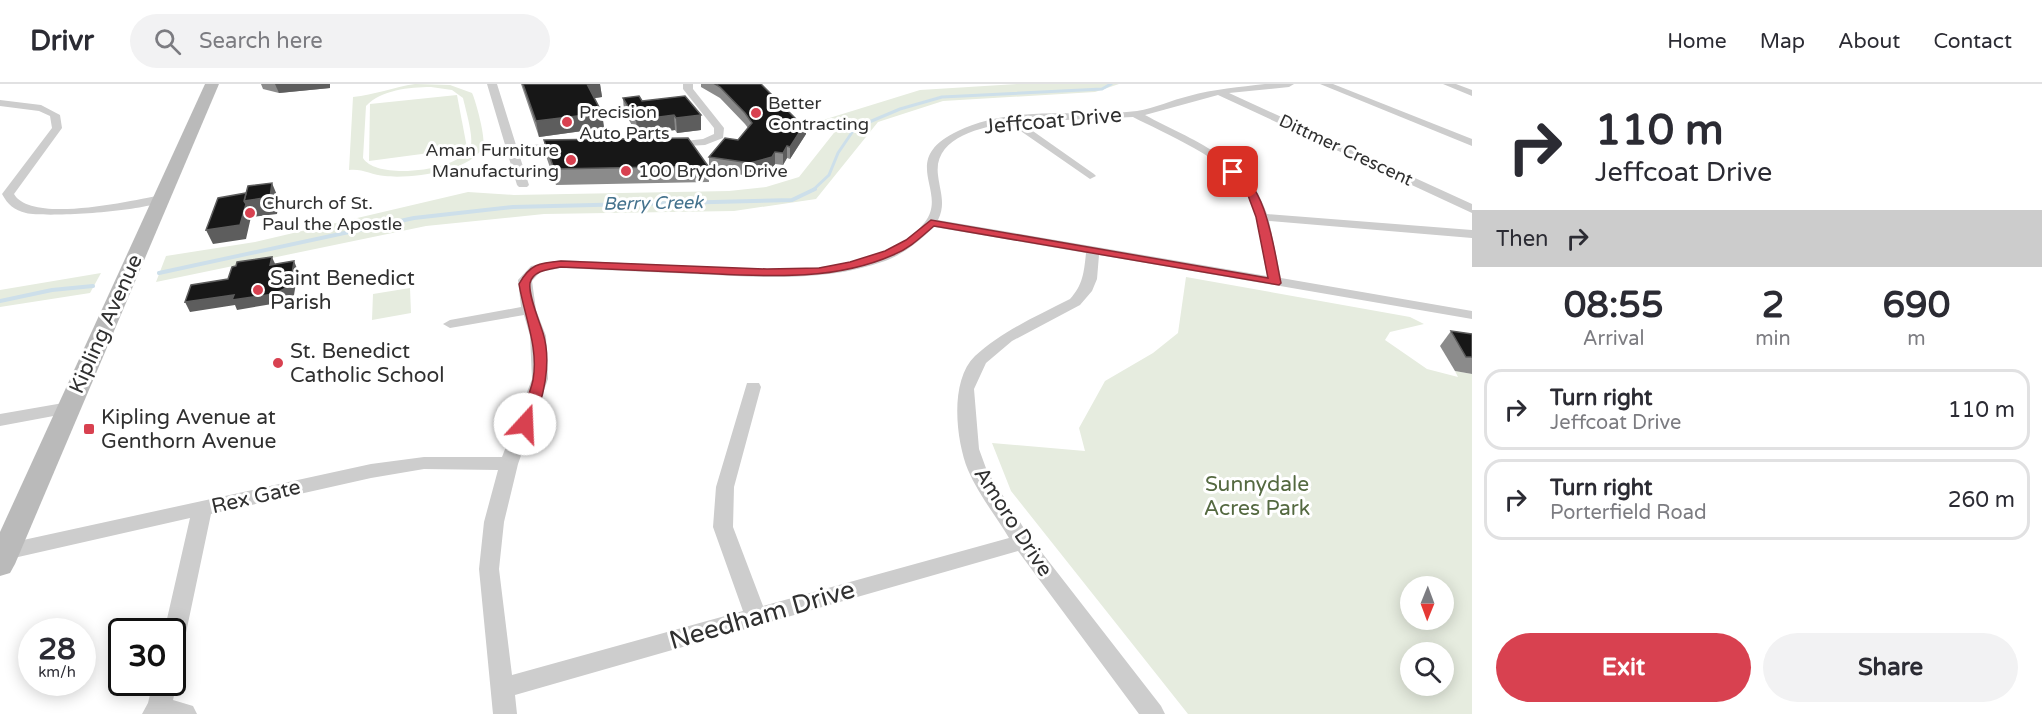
<!DOCTYPE html>
<html lang="en">
<head>
<meta charset="utf-8">
<style>
	:root { --surface:#fff; --page:#f2f2f3; --text:#2b2b33; --muted:#7c7c81; --line:#e1e1e2; --accent:#d84150 }
	body { margin:0; font-family:"Varela Round",sans-serif; background:var(--page); color:var(--text); height:100vh; display:flex; flex-direction:column; font-size:22px; white-space:nowrap }
	* { box-sizing:border-box; margin:0 }
	p { font-size:20px; color:var(--muted) }
	.icon { flex:none; width:33px; height:33px; fill:none; stroke:currentColor; stroke-width:2; stroke-linecap:round; stroke-linejoin:round }
	.map { position:relative; flex:1; overflow:hidden }
	.side { display:flex; flex-direction:column; background:var(--surface); width:570px }
	.side>* { flex:none }
	.hud { background:#fff; color:var(--text); overflow:hidden }
	.needle { width:39px; rotate:181deg }
	.buttons { position:absolute; left:1400px; top:492px; display:grid; gap:12px }
	.buttons a { display:grid; place-items:center; width:54px; height:54px; border-radius:50%; background:var(--surface); box-shadow:0 3px 15px #0003; font-size:30px }
	.speed { position:absolute; left:18px; top:534px; display:flex; gap:12px; font-size:30px; font-weight:700; text-align:center }
	.speed>* { display:grid; place-content:center; width:78px; height:78px; border-radius:50%; background:var(--surface); box-shadow:0 3px 15px #0003; line-height:1 }
	.speed small { font-size:15px; font-weight:400 }
	.speed .limit { border:3px solid #111; border-radius:9px; background:#fff; color:#111 }
	.pin { position:absolute; display:grid; place-items:center; width:51px; height:51px; color:#fff; margin:-26px; border-radius:12px; box-shadow:0 3px 9px #0006 }
	.me { position:absolute; width:66px; margin:-33px; rotate:20deg; stroke-linejoin:round; filter:drop-shadow(0 0 4px #0008) }
	.turn { display:flex; align-items:center; gap:21px; height:126px; padding:0 24px; font-size:27px }
	.turn .icon { width:78px; height:78px; stroke-width:2.5 }
	.turn b { display:block; font-size:42px; line-height:51px }
	.then { display:flex; align-items:center; height:57px; padding:0 24px; background:#0003; gap:12px; font-size:22px }
	.eta { display:flex; justify-content:space-evenly; align-items:center; height:102px; text-align:center }
	.eta b { font-size:36px; font-weight:700; line-height:42px }
	.button { display:flex; gap:12px; margin-top:auto; padding:12px 24px }
	.button a { flex:1; height:69px; border-radius:36px; background:var(--accent); color:#fff; font-size:24px; font-weight:700; line-height:69px; text-align:center }
	.button a+a { background:var(--page); color:var(--text) }
	ul { padding:0; list-style:none }
	li { display:flex; align-items:center; gap:18px; height:81px; margin:0 12px 9px; padding:0 12px; border:3px solid var(--line); border-radius:18px }
	li div { flex:1 }
	li b { display:block; font-size:22px }
	li em { font-style:normal }
	header { display:flex; align-items:center; gap:36px; box-sizing:border-box; height:84px; padding:0 30px; background:var(--surface); border-bottom:2px solid var(--line) }
	header strong { font-size:28px }
	nav { display:flex; gap:33px; margin-inline-start:auto; font-size:21px }
	.search { width:420px; height:54px; background:var(--page); display:flex; align-items:center; gap:15px; box-sizing:border-box; padding:0 21px; border-radius:33px; color:var(--muted); font-size:22px }
	main { display:flex; flex:1; min-height:0 }
	.map>svg:first-child { display:block }
</style>
</head>
<body>
<header>
<strong>Drivr</strong>
<div class="search"><svg class="icon" aria-label="search" viewBox="0 0 24 24"><circle cx="10" cy="10" r="6"/><path d="M15 15l6 6"/></svg>Search here</div>
<nav><a>Home</a><a>Map</a><a>About</a><a>Contact</a></nav>
</header>
<main>
<div class="map">
<svg width="1472" height="630" viewBox="0 0 1472 630">
	<rect width="100%" height="100%" fill="#fff"/>
	<g fill="#e6ecdf" fill-rule="evenodd">
		<path d="M415 0 450 1 472 9C476 17 486 55 483 62 473 88 408 95 385 92 372 91 361 84 349 86L353 13C374 11 394 3 415 0ZM431 3 452 6 463 14C465 23 475 57 470 64 458 87 377 97 363 74L366 22C381 6 409 3 431 3Z"/>
		<polygon points="1017,0 1119,0 1095,8 943,17 878,38 816,115 734,127 544,130 426,142 156,198 166,172 255,158 468,108 514,111 729,107 766,103 799,93 837,45 823,36 920,6"/>
		<polygon points="457,11 467,64 369,77 370,20"/>
		<polygon points="101,189 90,209 0,223 0,206"/>
		<path d="M1186 193 1410 233 1424 240 1390 248 1385 256 1427 285 1458 293 1455 287 1472 290V630H1188L1011 407 992 359 1085 367 1079 344 1105 297 1153 269 1178 249ZM1410 502H1443V536H1410ZM1410 568H1443V602H1410Z"/>
		<polygon points="410,204 411,229 372,236 373,210"/>
	</g>
	<g fill="none" stroke-linecap="round" stroke-linejoin="round">
		<polyline stroke="#cddfea" stroke-width="3" points="813,106 829,91 838,69 855,44 900,25 942,13 1102,5 1111,0"/>
		<g stroke="#cddfea" stroke-width="4">
			<polyline points="159,189 414,134 513,123 792,116 815,105"/>
			<polyline points="0,217 52,206 93,202"/>
		</g>
		<g fill="#cdcdcd" fill-rule="evenodd">
			<polygon points="487,0 497,0 516,61 567,60 572,63 567,66 518,67 529,101 527,103 519,103 517,101"/>
			<polygon points="683,0 693,0 693,5 724,44 723,54 705,61 667,63 667,59 703,55 714,50 714,44 683,5"/>
			<path d="M1265 0H1294L1289 3 1229 9 1472 120V129L1218 11 1145 31C1191 56 1249 75 1267 130L1472 146V154L1269 137 1281 194 1472 227V235L1099 171 1097 195 1092 207 1080 221 1012 257 986 279 974 305 979 365 987 387 1029 452 1161 622 1165 630H1139L1018 467 515 611 517 630H493L479 485 484 438 498 386 424 385 371 394 211 430 183 563 180 570 172 573V548H164L190 434 5 476 0 474V462L5 460 371 380 424 373H502L532 295 530 252 524 231 450 244 443 240 450 236 521 223 518 196 531 182 561 176C603 178 645 180 688 182 755 185 877 198 925 138 949 107 897 76 958 47 1013 20 1079 34 1137 27 1155 24 1172 16 1189 12 1214 5 1240 3 1265 0ZM1133 33C1164 49 1228 76 1246 106 1260 132 1261 164 1267 192L938 136C946 120 940 108 938 91 933 54 980 43 1009 39L1090 95 1096 92 1094 90 1020 38ZM934 143 1086 169C1084 188 1083 201 1070 215 1037 232 1002 247 975 272 949 297 956 356 968 386 978 410 996 432 1009 454L763 522 733 443 734 403 761 303 759 299H747L716 403 713 443 743 527 512 591 499 485 504 438 518 380 548 295 546 252 536 226 532 197 540 188 561 184C605 186 650 188 694 190 757 193 824 199 885 177 904 170 919 157 934 143Z"/>
			<polygon points="1320,0 1333,0 1472,55 1472,62"/>
			<polygon points="1443,0 1456,0 1472,6 1472,12"/>
			<path d="M0 16 41 21 60 31 62 44 14 110C31 140 131 117 161 111L167 115C153 127 47 134 26 129 14 126 8 121 2 110L52 44 50 32 39 27 0 22Z"/>
			<polygon points="69,318 75,320 77,324 75,328 0,342 0,330"/>
			<polygon points="172,590 177,598 173,616 193,622 197,630 142,630 148,619 153,598 172,598"/>
		</g>
		<polygon fill="#bababa" fill-rule="evenodd" points="205,0 219,0 15,480 10,489 0,492 0,448"/>
	</g>
	<g fill="#8b8b8b">
		<polygon points="261,0 330,0 330,4 279,9 263,5"/>
		<polygon points="521,0 600,0 602,13 594,14 602,29 604,44 539,53"/>
		<polygon points="701,0 761,0 798,37 806,38 806,50 790,75 787,74 783,81 775,80 771,86 750,92 709,86 709,73 738,56 748,44 745,40 720,14 701,3"/>
		<polygon points="623,14 642,17 701,31 701,46 677,49 675,46 638,51 624,28"/>
		<polygon points="544,56 708,82 709,98 556,101 546,72"/>
		<polygon points="1451,247 1472,250 1472,290 1455,287 1440,262"/>
	</g>
	<g fill="#5d5d5d">
		<polygon points="275,0 330,0 330,4 279,9"/>
		<polygon points="587,0 600,0 602,13 589,15"/>
		<polygon points="602,29 604,44 539,53 536,37"/>
		<polygon points="674,31 675,46 638,51 636,36"/>
		<polygon points="701,31 701,46 677,49 676,34"/>
		<polygon points="806,38 806,50 790,75 790,63"/>
		<polygon points="787,62 787,74 783,81 783,69"/>
		<polygon points="775,68 775,80 771,86 750,92 750,79"/>
		<polygon points="272,99 279,116 277,130 251,133 246,155 213,160 206,146 244,117"/>
		<polygon points="272,173 276,182 270,181"/>
		<polygon points="294,177 298,187 294,211 278,219 237,226 235,221 190,228 185,218"/>
	</g>
	<g fill="#171717" stroke="#5d5d5d" stroke-width="1.5">
		<polygon points="523,0 591,0 587,0 602,29 536,37"/>
		<polygon points="715,0 761,0 798,37 806,38 790,63 787,62 783,69 775,68 772,73 750,79 709,73 725,54 738,56 752,39 745,29 720,3"/>
		<polygon points="639,12 642,17 685,12 701,31 676,34 674,31 636,36 623,14"/>
		<polygon points="688,54 708,82 554,85 544,56"/>
		<polygon points="272,99 270,113 244,117 248,102"/>
		<polygon points="246,109 244,117 246,120 240,141 206,146 218,114"/>
		<polygon points="272,173 270,181 294,177 290,202 274,210 232,216 234,211 185,218 191,201 228,195 232,183 236,182 237,178"/>
		<polygon points="1451,247 1472,250 1472,273 1466,273"/>
	</g>
	<path fill="#d84150" stroke="#8c2a34" stroke-width="1.5" d="M1233 85C1267 99 1274 167 1281 199L1279 201 934 142C921 153 909 165 893 171 832 198 763 192 698 189 653 187 607 185 561 183 550 185 533 186 530 199 528 211 539 236 543 249 552 278 544 317 530 343L525 345 517 340C522 326 530 311 533 296 539 264 524 231 519 200 530 180 539 179 561 177L767 185 819 184 850 178 885 167 906 156 931 136 1268 194 1256 133 1246 106 1229 88Z"/>
	<g fill="#d84150" stroke="#fff" stroke-width="2">
		<circle cx="756" cy="29" r="6"/>
		<circle cx="567" cy="38" r="6"/>
		<circle cx="571" cy="76" r="6"/>
		<circle cx="626" cy="87" r="6"/>
		<circle cx="250" cy="129" r="6"/>
		<circle cx="258" cy="206" r="6"/>
		<circle cx="278" cy="279" r="6"/>
		<rect x="83" y="339" width="12" height="12" rx="3"/>
	</g>
	<g text-anchor="middle" dominant-baseline="central" stroke-width="6" stroke-linejoin="round" paint-order="stroke">
		<g font-size="18" fill="#303030" stroke="#fff" text-anchor="start">
			<text x="768" y="19">Better<tspan x="768" dy="21">Contracting</tspan></text>
			<text x="579" y="28">Precision<tspan x="579" dy="21">Auto Parts</tspan></text>
			<text x="559" y="66" text-anchor="end">Aman Furniture<tspan x="559" dy="21">Manufacturing</tspan></text>
			<text x="638" y="87">100 Brydon Drive</text>
			<text x="262" y="119">Church of St.<tspan x="262" dy="21">Paul the Apostle</tspan></text>
		</g>
		<g font-size="18" fill="#303030" stroke="#fff">
			<text transform="translate(1346 66) rotate(25)">Dittmer Crescent</text>
		</g>
		<g font-size="18" font-style="italic" fill="#44728d" stroke="#fff">
			<text transform="translate(653 119) rotate(-1)">Berry Creek</text>
		</g>
		<g font-size="21" fill="#303030" stroke="#fff">
			<text transform="translate(1053 37) rotate(-5)">Jeffcoat Drive</text>
			<text transform="translate(106 240) rotate(-66)">Kipling Avenue</text>
			<text transform="translate(256 413) rotate(-13)">Rex Gate</text>
			<text transform="translate(1013 438) rotate(57)">Amoro Drive</text>
		</g>
		<g font-size="21" fill="#303030" stroke="#fff" text-anchor="start">
			<text x="270" y="194">Saint Benedict<tspan x="270" dy="24">Parish</tspan></text>
			<text x="290" y="267">St. Benedict<tspan x="290" dy="24">Catholic School</tspan></text>
			<text x="101" y="333">Kipling Avenue at<tspan x="101" dy="24">Genthorn Avenue</tspan></text>
		</g>
		<g font-size="21" fill="#546940" stroke="#fff">
			<text x="1257" y="400">Sunnydale<tspan x="1257" dy="24">Acres Park</tspan></text>
		</g>
		<g font-size="26" fill="#303030" stroke="#fff">
			<text transform="translate(762 531) rotate(-16)">Needham Drive</text>
		</g>
	</g>
</svg>
<div class="buttons">
<a><svg class="needle" viewBox="-14 -14 28 28"><path d="M0-13l5 13h-10z" fill="#e53935"/><path d="M0 13l5-13h-10z" fill="#7c7c81"/></svg></a>
<a><svg class="icon" aria-label="search" viewBox="0 0 24 24"><circle cx="10" cy="10" r="6"/><path d="M15 15l6 6"/></svg></a>
</div>
<div class="speed"><div>28<small>km/h</small></div><div class="limit">30</div></div>
<div class="pin" style="left:1233px;top:88px;background:#d93025"><svg class="icon" aria-label="arrive" viewBox="0 0 24 24"><path d="M6 21V4h12l-3 4 3 4H6"/></svg></div>
<svg class="me" style="left:525px;top:340px" viewBox="-20 -20 40 40"><circle r="19" fill="#fff"/><path d="M0-13L10 11 0 6-10 11z" fill="#d84150"/></svg>
</div>
<section class="side">
<div class="hud">
<div class="turn"><svg class="icon" aria-label="right" viewBox="0 0 24 24"><path d="M7 20v-9h11M14 6l5 5-5 5"/></svg><div><b>110 m</b>Jeffcoat Drive</div></div>
<div class="then">Then<svg class="icon" aria-label="right" viewBox="0 0 24 24"><path d="M7 20v-9h11M14 6l5 5-5 5"/></svg></div>
</div>
<div class="eta">
<div><b>08:55</b><p>Arrival</p></div>
<div><b>2</b><p>min</p></div>
<div><b>690</b><p>m</p></div>
</div>
<ul>
<li><svg class="icon" aria-label="right" viewBox="0 0 24 24"><path d="M7 20v-9h11M14 6l5 5-5 5"/></svg><div><b>Turn right</b><p>Jeffcoat Drive</p></div><em>110 m</em></li>
<li><svg class="icon" aria-label="right" viewBox="0 0 24 24"><path d="M7 20v-9h11M14 6l5 5-5 5"/></svg><div><b>Turn right</b><p>Porterfield Road</p></div><em>260 m</em></li>
</ul>
<div class="button"><a>Exit</a><a>Share</a></div>
</section>
</main>
</body>
</html>
